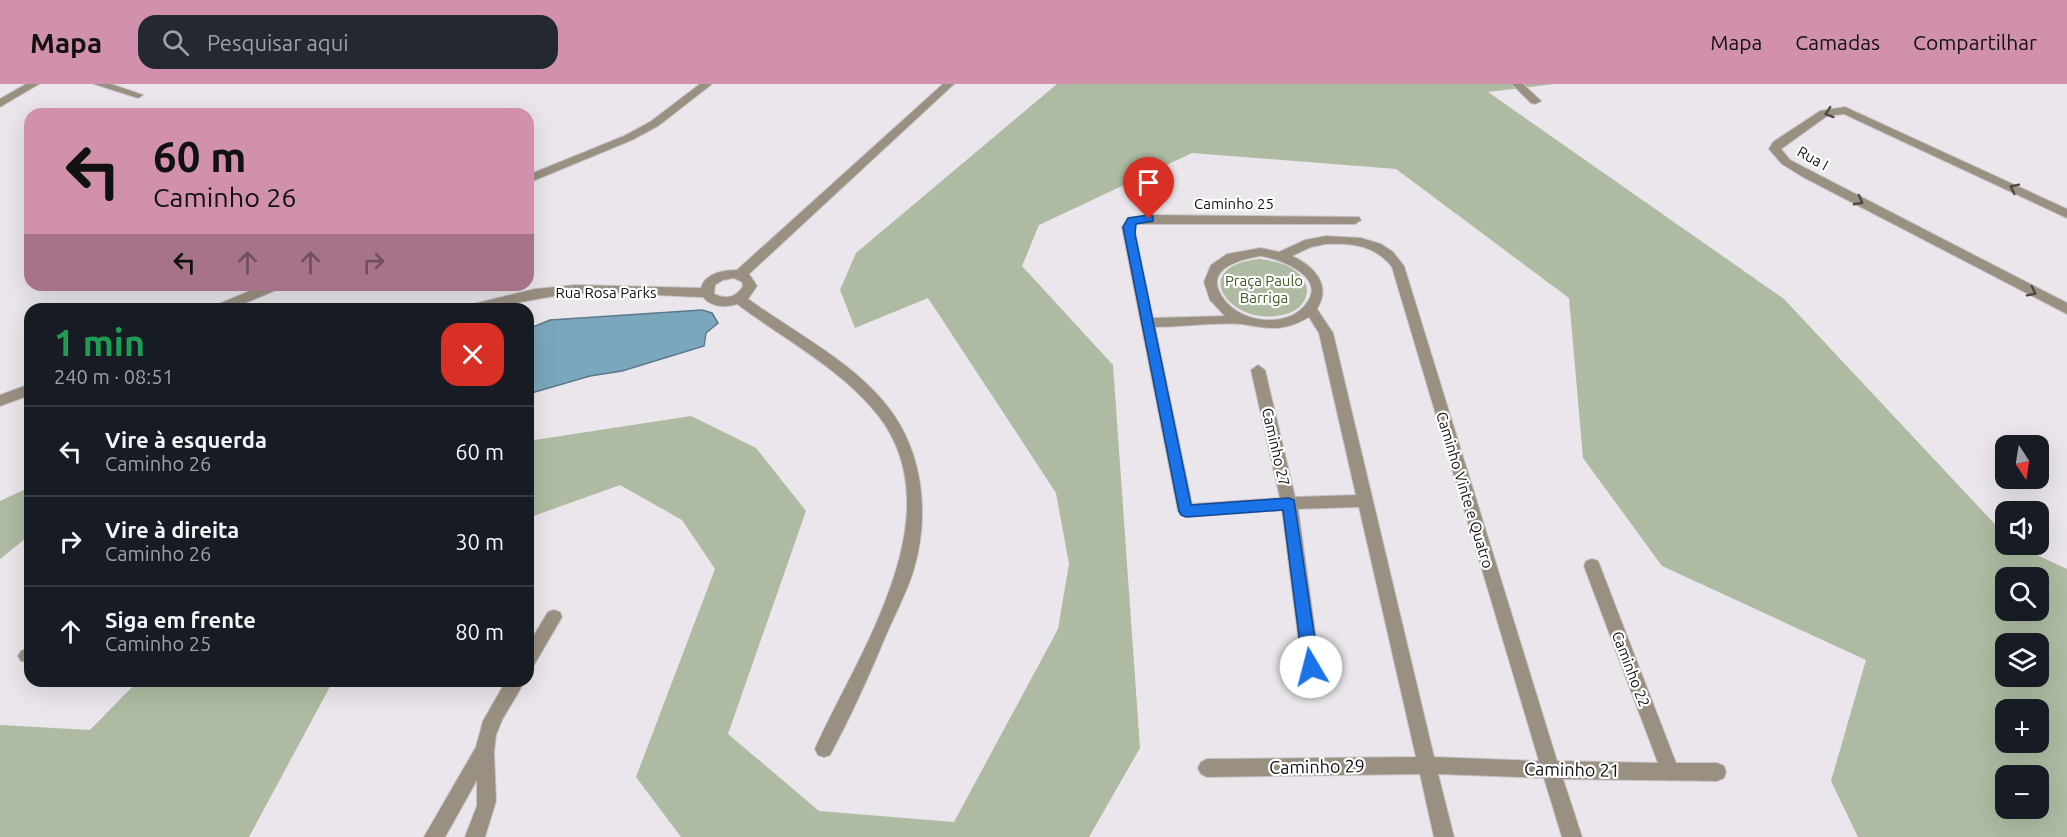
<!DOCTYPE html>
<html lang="pt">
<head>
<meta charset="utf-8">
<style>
	:root { --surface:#171b24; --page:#242831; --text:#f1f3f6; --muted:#9ea1a6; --line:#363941; --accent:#d190ac }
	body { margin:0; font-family:Ubuntu,sans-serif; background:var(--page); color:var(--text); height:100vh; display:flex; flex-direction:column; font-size:22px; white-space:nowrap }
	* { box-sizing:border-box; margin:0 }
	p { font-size:20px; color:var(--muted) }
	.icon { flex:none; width:33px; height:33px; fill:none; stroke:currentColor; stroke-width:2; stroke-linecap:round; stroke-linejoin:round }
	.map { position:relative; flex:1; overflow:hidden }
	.drawer { position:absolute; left:24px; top:219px; width:510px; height:384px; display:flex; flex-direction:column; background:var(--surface); border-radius:18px; box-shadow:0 6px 24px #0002 }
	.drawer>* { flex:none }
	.hud { position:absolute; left:24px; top:24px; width:510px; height:183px; border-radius:18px; box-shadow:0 6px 24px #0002; background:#d190ac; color:#111; overflow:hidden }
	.needle { width:39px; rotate:168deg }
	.buttons { position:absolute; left:1995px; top:351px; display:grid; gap:12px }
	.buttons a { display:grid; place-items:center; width:54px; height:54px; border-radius:12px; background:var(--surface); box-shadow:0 6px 24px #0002; font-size:30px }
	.pin { position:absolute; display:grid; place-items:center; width:51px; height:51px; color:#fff; margin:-62px -26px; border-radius:50% 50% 50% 0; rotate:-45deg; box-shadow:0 0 6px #0007 }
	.pin .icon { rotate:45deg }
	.me { position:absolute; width:66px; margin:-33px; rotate:352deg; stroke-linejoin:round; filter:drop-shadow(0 0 4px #0008) }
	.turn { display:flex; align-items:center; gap:21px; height:126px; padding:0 30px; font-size:27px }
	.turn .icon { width:78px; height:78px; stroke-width:2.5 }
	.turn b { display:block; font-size:42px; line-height:51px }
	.lanes { display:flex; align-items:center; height:57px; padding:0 30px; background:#0003; justify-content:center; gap:30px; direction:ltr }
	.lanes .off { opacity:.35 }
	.round { display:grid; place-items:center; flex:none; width:63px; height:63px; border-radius:18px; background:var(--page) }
	.head { display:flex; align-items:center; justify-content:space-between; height:102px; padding:0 30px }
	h1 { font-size:36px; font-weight:700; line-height:45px; color:#1e9e55 }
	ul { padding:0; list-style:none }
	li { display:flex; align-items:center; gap:18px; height:90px; padding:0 30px; border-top:2px solid var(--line) }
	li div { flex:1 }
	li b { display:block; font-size:22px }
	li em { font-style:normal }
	header { display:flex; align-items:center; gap:36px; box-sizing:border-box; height:84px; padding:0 30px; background:var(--accent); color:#111 }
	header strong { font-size:28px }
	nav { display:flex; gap:33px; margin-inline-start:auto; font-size:21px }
	.search { width:420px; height:54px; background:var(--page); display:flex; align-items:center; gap:15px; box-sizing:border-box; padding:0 21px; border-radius:18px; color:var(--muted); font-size:22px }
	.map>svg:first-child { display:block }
</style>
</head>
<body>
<header>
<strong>Mapa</strong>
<div class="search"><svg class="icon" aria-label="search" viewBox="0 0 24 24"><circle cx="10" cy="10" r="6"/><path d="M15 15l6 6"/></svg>Pesquisar aqui</div>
<nav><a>Mapa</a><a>Camadas</a><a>Compartilhar</a></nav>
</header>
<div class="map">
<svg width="2067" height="753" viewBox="0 0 2067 753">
	<rect width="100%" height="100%" fill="#eae6eb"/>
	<g fill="#aebba2" fill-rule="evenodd">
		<path d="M1057 0H1554L1488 8 1784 215 2005 451 2006 460 2015 461 2067 485V753H1858L1831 697 1866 576 1662 482 1583 374 1569 214 1396 85 1192 69 1039 141 1022 182 1113 281 1140 664 1089 753H681L636 693 715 485 682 436 620 401 528 434V357L691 332 756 364 806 427 728 650 819 727 954 738 1058 545 1069 480 1056 409 928 214 855 244 840 206 856 169ZM2006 494H2038V526H2006ZM2006 560H2038V592H2006ZM2006 626H2038V658H2006ZM2006 692H2038V724H2006Z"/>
		<path d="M1260 175C1273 177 1287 179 1298 189 1315 204 1306 225 1286 230 1232 246 1184 182 1260 175Z"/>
		<polygon points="30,403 30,451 0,475 0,417"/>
		<polygon points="138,597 333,597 249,753 0,753 0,641 90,646"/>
	</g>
	<polygon fill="#7ba7bc" stroke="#5b7989" stroke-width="1.5" points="702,226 712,229 718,239 706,249 704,262 622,287 590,292 528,310 528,245 550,236"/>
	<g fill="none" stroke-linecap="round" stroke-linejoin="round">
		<g stroke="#c7c4c8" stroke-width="2">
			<g id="minor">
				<polygon points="26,0 39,0 0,23 0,15"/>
				<polygon points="94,0 111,0 143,11 138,14"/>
				<polygon points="700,0 712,0 658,42 632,56 528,99 528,91 624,52 650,38"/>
				<path d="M943 0H954L749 190 757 202 748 215C795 249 852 277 888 323 924 369 930 433 913 488 906 510 895 530 886 551 869 592 851 632 830 671L824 673 818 671 815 665C857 571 957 430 877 330 840 284 784 255 737 220 725 224 711 223 703 213 660 212 615 206 573 210 536 213 501 225 463 225L465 222 535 205 576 201 701 204C705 189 724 186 737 186ZM734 194 742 198 743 202C737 213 726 216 714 210L715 201 723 196Z"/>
				<polygon points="1512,0 1523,0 1541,17 1535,20 1531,19"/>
				<polygon points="1845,23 2067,125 2067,134 1844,30 1827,32 1781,65 1790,76 1811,87 2067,219 2067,230 1803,93 1782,80 1769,65 1773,58 1820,27"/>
				<path d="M1149 131 1359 133 1361 136 1355 140H1136L1134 143 1153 234 1225 232 1210 216 1204 198 1211 181 1227 170 1261 164 1279 168 1305 156 1326 152 1361 154 1381 160 1393 168 1404 182 1557 677 1658 679 1584 482 1586 477 1592 475 1598 477 1600 482 1676 679H1717L1724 682 1726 688 1724 694 1717 697 1563 695 1582 753H1562L1544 694 1438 690 1454 753H1434L1420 690 1207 693 1201 690 1198 684 1201 678 1207 675 1416 673 1359 423 1298 425 1320 583 1317 588 1311 591 1305 588 1302 583 1282 426 1186 433 1181 431 1178 427 1122 143 1128 134ZM1326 160C1352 159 1375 161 1392 183L1539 677 1434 673 1333 249 1317 225C1332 201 1314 182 1292 172L1311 163ZM1261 172C1280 175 1328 193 1306 220 1288 244 1245 239 1227 219 1199 187 1236 176 1261 172ZM1309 233 1319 249 1356 411 1295 413 1265 286 1258 281 1251 286 1280 414 1192 420 1155 243C1182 243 1215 238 1241 240 1268 244 1282 249 1309 233Z"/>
				<polygon points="264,201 283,201 281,204 231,225 212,225 214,222"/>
				<polygon points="30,300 30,311 0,322 0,311"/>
				<polygon points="554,526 560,528 562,533 534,581 528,584 528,561 548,528"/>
				<polygon points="30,563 30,578 21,577 18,572 21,567"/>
				<polygon points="506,597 525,597 502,636 496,651 494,668 496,717 485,753 465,753 477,722 477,696 445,753 424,753 476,663 483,637"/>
			</g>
		</g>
		<use href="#minor" fill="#9a9081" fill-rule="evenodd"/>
	</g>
	<defs><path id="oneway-chevron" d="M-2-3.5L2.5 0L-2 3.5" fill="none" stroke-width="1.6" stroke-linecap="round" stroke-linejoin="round" transform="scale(1.5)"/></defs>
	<g stroke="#4f4943">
		<use href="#oneway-chevron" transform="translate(1829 29) rotate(162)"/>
		<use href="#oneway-chevron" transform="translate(2014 104) rotate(-154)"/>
		<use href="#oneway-chevron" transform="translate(1859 117) rotate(28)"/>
		<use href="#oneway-chevron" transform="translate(2032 208) rotate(26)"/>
	</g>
	<polygon fill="#1a73e8" stroke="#114b97" stroke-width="1.5" points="1149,131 1153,132 1153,137 1136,140 1135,150 1191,421 1289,414 1294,416 1319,583 1317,588 1311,590 1305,588 1303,583 1283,426 1186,433 1181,431 1179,427 1123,143 1128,134"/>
	<g text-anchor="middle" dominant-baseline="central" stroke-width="4.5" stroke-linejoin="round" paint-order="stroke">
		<g font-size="15" fill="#110f11" stroke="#fff">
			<text transform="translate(1813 74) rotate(29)">Rua I</text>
			<text x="1234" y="119">Caminho 25</text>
			<text x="606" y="208">Rua Rosa Parks</text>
			<text transform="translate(1276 363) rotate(77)">Caminho 27</text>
			<text transform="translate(1465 406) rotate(73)">Caminho Vinte e Quatro</text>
			<text transform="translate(1631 585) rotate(69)">Caminho 22</text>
		</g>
		<g font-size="15" fill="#425b24" stroke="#fff">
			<text x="1264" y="196">Praça Paulo<tspan x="1264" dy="17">Barriga</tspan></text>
		</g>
		<g font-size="18" fill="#110f11" stroke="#fff">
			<text transform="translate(1317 682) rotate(-1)">Caminho 29</text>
			<text transform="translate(1572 685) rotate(1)">Caminho 21</text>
		</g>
	</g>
</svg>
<div class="buttons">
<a><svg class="needle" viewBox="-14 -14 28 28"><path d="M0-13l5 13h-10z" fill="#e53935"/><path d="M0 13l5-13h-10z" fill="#9ea1a6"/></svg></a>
<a><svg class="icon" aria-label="sound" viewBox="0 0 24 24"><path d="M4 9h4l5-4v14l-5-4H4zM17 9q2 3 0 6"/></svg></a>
<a><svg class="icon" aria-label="search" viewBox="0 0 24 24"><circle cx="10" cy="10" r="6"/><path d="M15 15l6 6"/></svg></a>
<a><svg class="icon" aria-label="layers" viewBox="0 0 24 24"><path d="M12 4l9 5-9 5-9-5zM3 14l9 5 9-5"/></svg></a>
<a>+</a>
<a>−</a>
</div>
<div class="pin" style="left:1149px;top:135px;background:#d93025"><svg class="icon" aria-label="arrive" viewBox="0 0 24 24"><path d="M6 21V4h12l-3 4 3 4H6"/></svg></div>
<svg class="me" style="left:1311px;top:583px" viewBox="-20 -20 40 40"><circle r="19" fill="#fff"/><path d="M0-13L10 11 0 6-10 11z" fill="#1a73e8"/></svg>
<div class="hud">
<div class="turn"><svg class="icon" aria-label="left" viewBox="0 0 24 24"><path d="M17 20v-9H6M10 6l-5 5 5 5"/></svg><div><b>60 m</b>Caminho 26</div></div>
<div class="lanes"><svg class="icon" aria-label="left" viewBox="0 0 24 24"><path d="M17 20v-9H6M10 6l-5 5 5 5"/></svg><svg class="icon off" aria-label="ahead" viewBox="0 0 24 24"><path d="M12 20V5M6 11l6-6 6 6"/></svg><svg class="icon off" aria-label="ahead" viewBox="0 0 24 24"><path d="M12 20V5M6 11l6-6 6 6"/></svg><svg class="icon off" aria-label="right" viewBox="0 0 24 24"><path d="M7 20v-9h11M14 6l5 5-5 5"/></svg></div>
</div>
<section class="drawer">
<div class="head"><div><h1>1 min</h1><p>240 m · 08:51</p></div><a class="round" style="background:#d93025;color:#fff"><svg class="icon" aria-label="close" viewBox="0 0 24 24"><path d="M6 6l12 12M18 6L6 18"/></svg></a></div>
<ul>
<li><svg class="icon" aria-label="left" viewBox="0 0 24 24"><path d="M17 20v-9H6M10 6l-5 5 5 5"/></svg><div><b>Vire à esquerda</b><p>Caminho 26</p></div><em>60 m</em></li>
<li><svg class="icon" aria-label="right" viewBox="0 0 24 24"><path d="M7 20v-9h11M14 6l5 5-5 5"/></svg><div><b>Vire à direita</b><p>Caminho 26</p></div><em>30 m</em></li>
<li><svg class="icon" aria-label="ahead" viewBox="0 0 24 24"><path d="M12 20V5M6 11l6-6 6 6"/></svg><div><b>Siga em frente</b><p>Caminho 25</p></div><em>80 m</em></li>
</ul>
</section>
</div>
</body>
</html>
